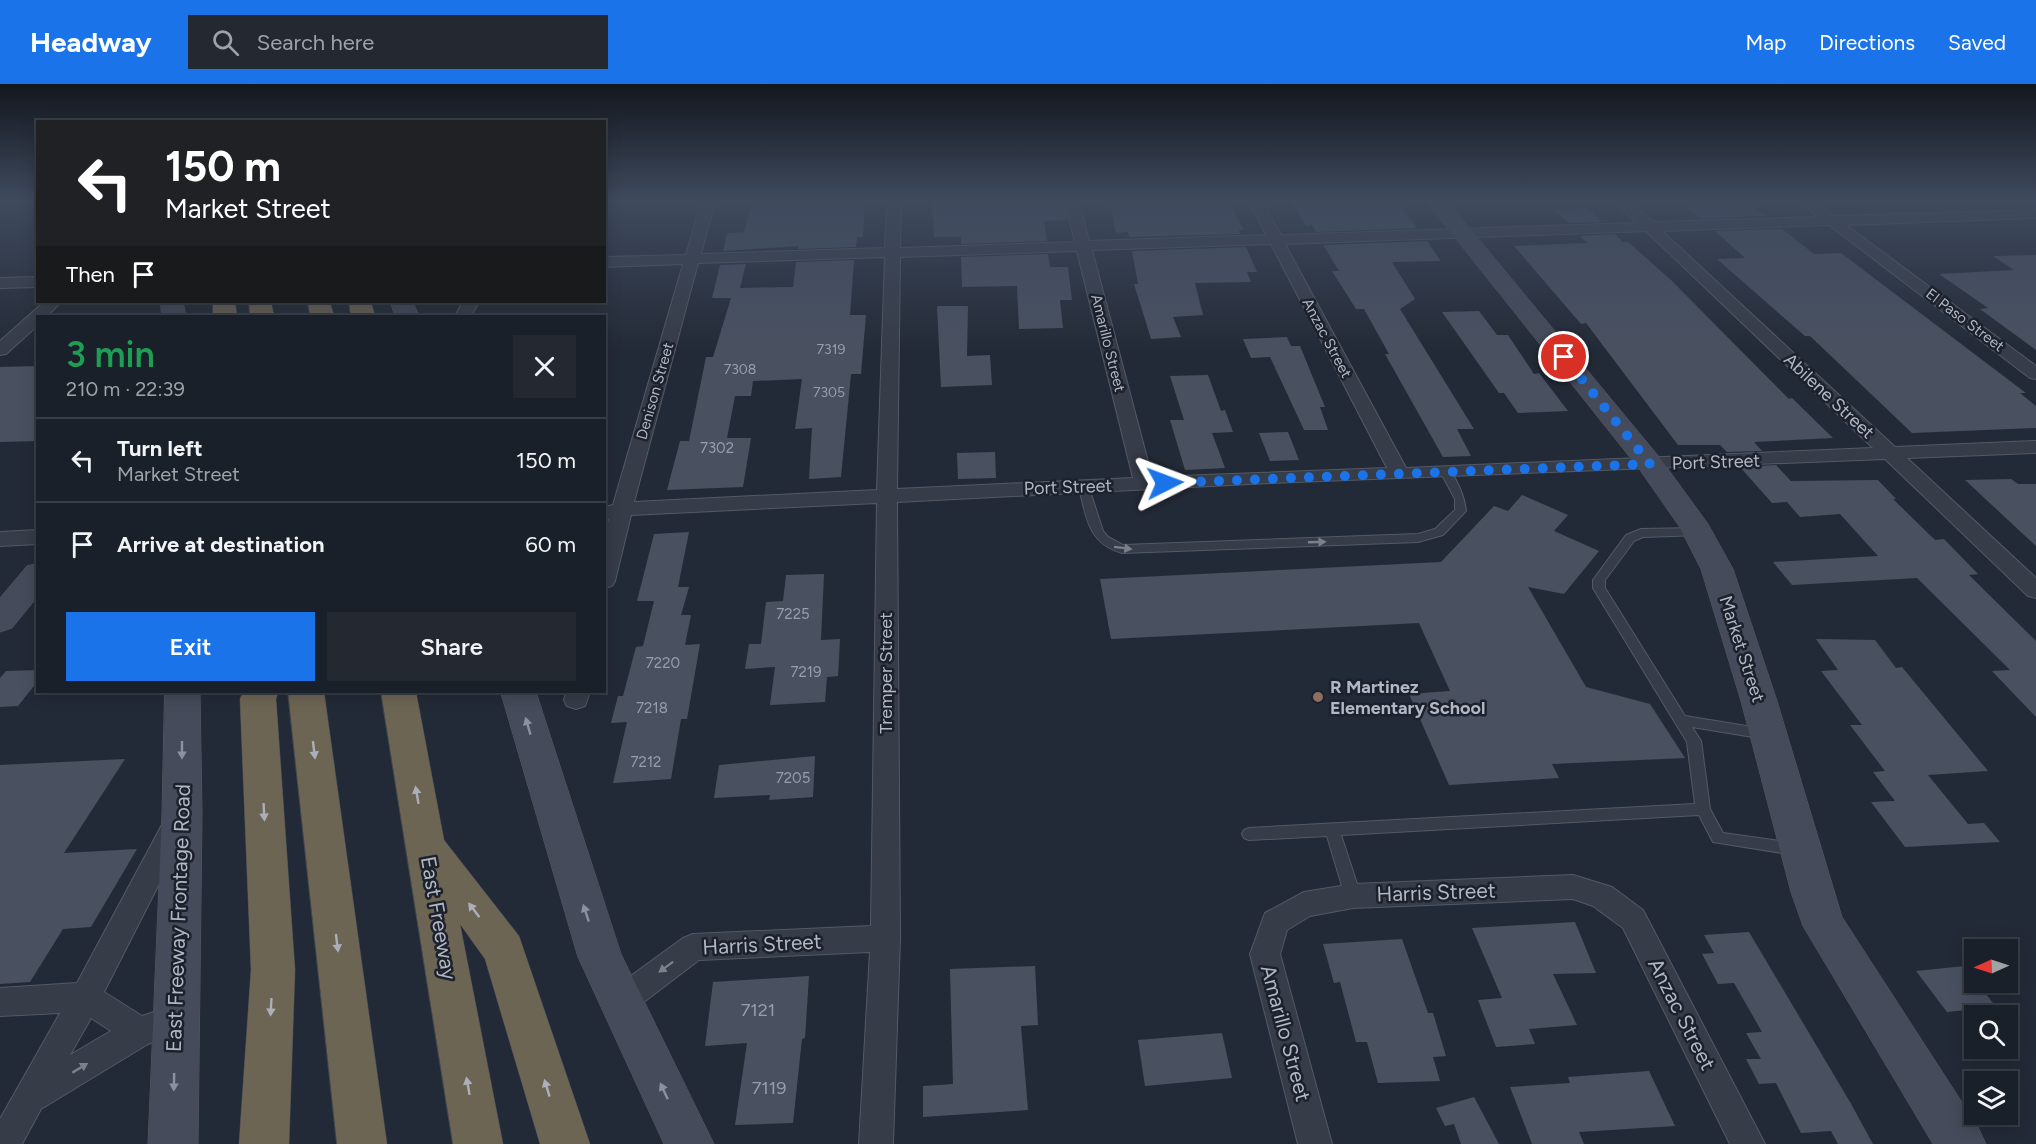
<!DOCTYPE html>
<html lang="en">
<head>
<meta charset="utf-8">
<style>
	:root { --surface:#1a2029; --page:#232831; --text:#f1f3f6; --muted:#9fa3a8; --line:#383e46; --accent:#1a73e8 }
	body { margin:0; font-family:Figtree,sans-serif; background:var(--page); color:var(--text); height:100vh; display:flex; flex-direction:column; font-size:22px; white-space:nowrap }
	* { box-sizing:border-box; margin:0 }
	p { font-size:20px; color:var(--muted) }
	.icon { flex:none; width:33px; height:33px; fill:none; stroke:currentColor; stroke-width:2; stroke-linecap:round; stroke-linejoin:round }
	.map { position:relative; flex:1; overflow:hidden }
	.panel { position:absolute; left:36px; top:231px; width:570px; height:378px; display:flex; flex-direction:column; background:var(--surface); border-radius:0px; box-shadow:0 3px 15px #0003,0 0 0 2px var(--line) }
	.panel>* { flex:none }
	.guide { position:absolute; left:36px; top:36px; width:570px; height:183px; border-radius:0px; box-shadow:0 3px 15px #0003,0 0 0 2px var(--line); background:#202124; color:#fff; overflow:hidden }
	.needle { width:39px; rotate:267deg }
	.fabs { position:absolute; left:1964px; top:855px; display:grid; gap:12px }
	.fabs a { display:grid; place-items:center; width:54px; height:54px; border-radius:0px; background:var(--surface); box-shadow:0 3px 15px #0003,0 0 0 2px var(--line); font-size:30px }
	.pin { position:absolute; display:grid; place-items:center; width:51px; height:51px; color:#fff; margin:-26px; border:3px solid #fff; border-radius:50%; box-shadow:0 2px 6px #0007 }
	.me { position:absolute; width:66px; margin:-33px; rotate:87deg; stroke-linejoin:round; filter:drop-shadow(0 0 4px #0008) }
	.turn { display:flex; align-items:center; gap:21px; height:126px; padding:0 30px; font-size:27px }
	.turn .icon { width:78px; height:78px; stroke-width:2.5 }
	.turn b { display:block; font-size:42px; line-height:51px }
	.then { display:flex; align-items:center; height:57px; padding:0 30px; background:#0003; gap:12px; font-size:22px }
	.round { display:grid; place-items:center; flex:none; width:63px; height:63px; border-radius:0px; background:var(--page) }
	.summary { display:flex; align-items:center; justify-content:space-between; height:102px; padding:0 30px }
	h1 { font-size:36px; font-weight:600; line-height:45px; color:#1e9e55 }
	.action { display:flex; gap:12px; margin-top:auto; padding:12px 30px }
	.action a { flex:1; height:69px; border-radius:0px; background:var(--accent); color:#fff; font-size:24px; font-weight:600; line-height:69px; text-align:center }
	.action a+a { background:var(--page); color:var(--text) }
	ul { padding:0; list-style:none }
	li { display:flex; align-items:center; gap:18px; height:84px; padding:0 30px; border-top:2px solid var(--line) }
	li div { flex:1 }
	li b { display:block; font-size:22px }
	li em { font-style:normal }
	header { display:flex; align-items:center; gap:36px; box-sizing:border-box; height:84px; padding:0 30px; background:var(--accent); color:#fff }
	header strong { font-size:28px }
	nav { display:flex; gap:33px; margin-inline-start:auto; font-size:21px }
	.search { width:420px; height:54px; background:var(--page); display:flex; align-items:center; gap:15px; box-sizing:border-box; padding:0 21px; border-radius:0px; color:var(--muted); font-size:22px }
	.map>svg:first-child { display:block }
</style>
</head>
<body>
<header>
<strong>Headway</strong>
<div class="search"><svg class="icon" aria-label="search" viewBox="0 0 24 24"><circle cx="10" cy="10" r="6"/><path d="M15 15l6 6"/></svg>Search here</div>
<nav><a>Map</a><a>Directions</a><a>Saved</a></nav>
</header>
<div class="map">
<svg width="2036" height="1060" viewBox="0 0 2036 1060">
	<rect width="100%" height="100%" fill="#232a37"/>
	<g fill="#495161">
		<polygon points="752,118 865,118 863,153 857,153 856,163 798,165 799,162 723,167 727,149 744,148"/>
		<polygon points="932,118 1063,118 1067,136 1044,137 1047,157 961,160 961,153 934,153"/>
		<polygon points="1229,118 1244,146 1239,146 1240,150 1129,153 1128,148 1116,149 1110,120"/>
		<polygon points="1292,118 1398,118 1417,144 1316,148 1312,141 1306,142"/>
		<polygon points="1681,118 1747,118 1766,132 1700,134"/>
		<polygon points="1588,124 1602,138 1568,139 1554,125"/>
		<polygon points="1782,145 1814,170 1841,169 2026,309 2020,309 2036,322 2036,344 1912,349 1810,252 1805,252 1717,175 1745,174 1715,147"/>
		<polygon points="1615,150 1623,158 1628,158 1670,195 1789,315 1792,314 1833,354 1754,358 1762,367 1727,368 1720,361 1678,361 1586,239 1581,240 1514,162 1587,159 1580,152"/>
		<polygon points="1427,157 1441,177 1392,178 1415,215 1400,225 1474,345 1457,345 1471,372 1443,373 1385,270 1389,270 1364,225 1356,225 1332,187 1339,187 1323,161"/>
		<polygon points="1246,163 1257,188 1247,188 1251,198 1195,199 1203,231 1173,233 1181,253 1151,255 1134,200 1138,200 1132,167"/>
		<polygon points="1048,170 1050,183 1068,183 1072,216 1060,216 1063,244 1019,245 1017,202 962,203 961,173"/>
		<polygon points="2036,171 2036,266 1980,225 1988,224 1939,190 2014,186 1993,172"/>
		<polygon points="854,176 850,231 866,231 861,290 851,290 841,393 809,395 812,344 795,345 802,295 753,297 751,312 735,312 727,354 751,354 743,403 667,406 680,357 689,357 706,273 713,273 731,214 712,214 720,181 746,180 740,204 793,203 796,178"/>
		<polygon points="937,222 968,222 967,272 990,271 992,301 941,303"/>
		<polygon points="1479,227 1497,251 1508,251 1534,290 1539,289 1568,327 1518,329 1504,309 1499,309 1442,228"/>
		<polygon points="1287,253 1291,262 1300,262 1325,323 1320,323 1328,346 1304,346 1270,273 1251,274 1243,255"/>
		<polygon points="38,282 38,357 0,358 0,283"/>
		<polygon points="1208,291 1221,327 1225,326 1233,348 1212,349 1225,384 1185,386 1170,336 1184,336 1170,292"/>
		<polygon points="1288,348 1299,376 1270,377 1259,349"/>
		<polygon points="995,368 996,394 958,395 957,369"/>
		<polygon points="1776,381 1791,397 1878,396 1896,415 1893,415 1935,456 1944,455 1978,490 1969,491 2036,557 2036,633 1992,587 2010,586 1917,494 1792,501 1773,478 1878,472 1840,430 1800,433 1787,418 1772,419 1740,383"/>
		<polygon points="2011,395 2018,400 2036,400 2036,462 1965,396"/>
		<polygon points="1522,411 1568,431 1554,447 1599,467 1564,510 1528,503 1586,603 1650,620 1685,674 1552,680 1559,694 1449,701 1409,610 1450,607 1419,539 1111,555 1100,495 1441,478 1494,422 1508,427"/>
		<polygon points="689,448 678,503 689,503 681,531 691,531 685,561 700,560 687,635 681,635 671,695 613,699 627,638 611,639 618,612 623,612 636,563 643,562 654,517 637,517 654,450"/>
		<polygon points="824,490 821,556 840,555 838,592 827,593 825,618 770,621 775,583 745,585 749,560 761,560 766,518 783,517 786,491"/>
		<polygon points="1816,555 1875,556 1896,584 1902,583 1988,687 1928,691 1968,740 1984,739 2000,758 1905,763 1871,718 1895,717 1873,688 1885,687 1850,641 1862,641 1821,587 1838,586"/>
		<polygon points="38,586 38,597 18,622 0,623 0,594 6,587"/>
		<polygon points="815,672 813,713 769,716 770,711 714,714 719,681"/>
		<polygon points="125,675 64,769 137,765 91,843 63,845 30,898 0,900 0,681"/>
		<polygon points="1575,838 1596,889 1553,890 1577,941 1529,945 1535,960 1496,963 1478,916 1502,914 1472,844"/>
		<polygon points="1749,848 1850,1018 1873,1060 1838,1060 1831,1047 1801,1049 1776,999 1759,1000 1746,975 1761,975 1746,949 1762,948 1734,899 1718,900 1702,870 1714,869 1704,851"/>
		<polygon points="1402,855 1428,929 1433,929 1446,972 1433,973 1440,997 1378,999 1367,958 1356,958 1340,898 1334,899 1323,860"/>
		<polygon points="1035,882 1038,941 1021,942 1028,1026 923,1033 923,1002 953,1000 950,885"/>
		<polygon points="1965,882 1974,898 1977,898 1996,923 1947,928 1916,887"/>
		<polygon points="809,892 805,954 802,955 793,1039 735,1041 747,959 705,962 713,898"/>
		<polygon points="1222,949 1232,994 1145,1002 1138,956"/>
		<polygon points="1649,987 1675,1042 1579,1048 1584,1060 1532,1060 1510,1003 1570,999 1568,993"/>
		<polygon points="1474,1013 1499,1060 1461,1060 1454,1040 1445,1042 1436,1024"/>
	</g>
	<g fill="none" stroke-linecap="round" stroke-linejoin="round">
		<g stroke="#545a65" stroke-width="2">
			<g id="lane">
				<path d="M1445 384C1456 389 1465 415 1466 427L1443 451 1418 458 1122 469C1088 459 1086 433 1079 403L1080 401H1088L1103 447 1108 453 1123 461 1418 450 1435 445 1455 426V415L1440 387Z"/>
				<polygon points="1697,444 1703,448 1701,451 1643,453 1634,457 1605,496 1605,504 1685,632 1765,645 1770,646 1772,650 1770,654 1765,655 1692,643 1701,657 1710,725 1723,749 1795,759 1800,761 1802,765 1800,769 1795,771 1713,758 1699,731 1341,751 1361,812 1358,817 1353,819 1348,817 1345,812 1327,752 1249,756 1244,754 1242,750 1244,746 1249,744 1695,720 1687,658 1593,504 1593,496 1626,451 1641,445"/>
			</g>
		</g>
		<g stroke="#545a65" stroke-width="2">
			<g id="street">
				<path d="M701 118H715L701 170 885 164 887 118H901L900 164 1075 158 1065 118H1079L1089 157 1266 151 1249 118H1263L1281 151 1637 139 1616 118H1631L1653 138 1818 133 1800 118H1815L1835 132 2036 126V134L1846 141 2036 282V295L2030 294 1829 141 1662 147 1895 363 2036 357V369L1907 374 2036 494V514L2028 512 1885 375 1269 399 897 418 900 854 893 1060H859L870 868 699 876 632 927 621 931 610 927 606 917 610 907 683 854 693 850 871 842 877 419 631 431 615 497 612 502 604 504V453L609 435 604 436V423L613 421 683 180 604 183V173L686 171ZM1646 147 1873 364 1406 384 1285 160ZM1271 160 1387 384 1152 393 1092 166ZM1077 167 1133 394 897 405 900 173ZM885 173 877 406 634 418 698 179Z"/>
				<polygon points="38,193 38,203 0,204 0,194"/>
				<polygon points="44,218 61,218 47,232 38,232 38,241 6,270 0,271 0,257"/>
				<polygon points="463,218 479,218 471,232 455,232"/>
				<polygon points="38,446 38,460 0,462 0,448"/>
				<polygon points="566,608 590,608 585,622 576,625 567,622 564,616"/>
				<path d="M174 734 184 737 187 745 104 908 142 932 175 921 186 926 190 936 186 946 148 960 41 1025 22 1060H0V1035L60 929 0 932V904L77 899 164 737ZM91 934 111 947 70 971Z"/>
				<polygon points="1573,791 1612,803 1643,826 1765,1060 1730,1060 1623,844 1593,822 1573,815 1353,824 1310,832 1287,846 1280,870 1332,1060 1298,1060 1250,870 1265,829 1304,808 1353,800"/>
			</g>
		</g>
		<g stroke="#545a65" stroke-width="1">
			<g id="secondary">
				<polygon points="1427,118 1448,118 1660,374 1708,440 1733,485 1777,617 1842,833 1978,1043 1986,1060 1933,1060 1803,842 1791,808 1741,617 1701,485 1679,442 1640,386"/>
				<polygon points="161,218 183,218 186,232 162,232"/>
				<polygon points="391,218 413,218 419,232 395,232"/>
				<polygon points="38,480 38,512 12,544 0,548 0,514 27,482"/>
				<polygon points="165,608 200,608 202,730 198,1060 148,1060 162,730"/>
				<polygon points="501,608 536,608 621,870 714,1060 664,1060 578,873"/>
			</g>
		</g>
		<g stroke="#414752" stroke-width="1">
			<g id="highway">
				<polygon points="213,218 235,218 237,232 213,232"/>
				<polygon points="249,218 271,218 274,232 250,232"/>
				<polygon points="308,218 330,218 334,232 310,232"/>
				<polygon points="349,218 371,218 375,232 351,232"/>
				<polygon points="243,608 278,608 276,615 295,886 289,1060 239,1060 251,886 240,615"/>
				<polygon points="288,608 324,608 387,1060 337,1060"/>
				<polygon points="381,608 416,608 444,756 519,852 590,1060 540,1060 485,875 460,840 503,1060 453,1060"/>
			</g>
		</g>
		<use href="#lane" fill="#363c48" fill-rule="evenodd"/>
		<use href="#street" fill="#363c48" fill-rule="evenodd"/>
		<use href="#secondary" fill="#454b5a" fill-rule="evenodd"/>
		<use href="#highway" fill="#6d6554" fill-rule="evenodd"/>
	</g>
	<defs><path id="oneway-solid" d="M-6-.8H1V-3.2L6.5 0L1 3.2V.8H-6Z" transform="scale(1.5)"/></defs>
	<g fill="#7a808c">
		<use href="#oneway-solid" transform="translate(1317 458) rotate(-2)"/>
		<use href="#oneway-solid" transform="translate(1123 464) rotate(7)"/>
		<use href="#oneway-solid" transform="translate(666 883) rotate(143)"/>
		<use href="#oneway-solid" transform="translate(80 984) rotate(-31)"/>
	</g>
	<g fill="#8b919f">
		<use href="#oneway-solid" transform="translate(528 642) rotate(-106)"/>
		<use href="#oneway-solid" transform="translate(182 666) rotate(90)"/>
		<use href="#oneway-solid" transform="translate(586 829) rotate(-108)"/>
		<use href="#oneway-solid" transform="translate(174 998) rotate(91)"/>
		<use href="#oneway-solid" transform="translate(664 1007) rotate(-115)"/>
	</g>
	<g fill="#aaafb9">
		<use href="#oneway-solid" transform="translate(314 666) rotate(83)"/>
		<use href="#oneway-solid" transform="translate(417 711) rotate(-100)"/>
		<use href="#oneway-solid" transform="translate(264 728) rotate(87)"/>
		<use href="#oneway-solid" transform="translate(474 826) rotate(-127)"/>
		<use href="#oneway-solid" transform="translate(337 859) rotate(83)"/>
		<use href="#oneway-solid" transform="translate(271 923) rotate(93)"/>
		<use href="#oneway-solid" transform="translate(468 1002) rotate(-100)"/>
		<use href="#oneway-solid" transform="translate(547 1004) rotate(-107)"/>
	</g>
	<linearGradient id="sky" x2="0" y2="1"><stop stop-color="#13171e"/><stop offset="0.44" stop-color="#3f4a5e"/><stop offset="1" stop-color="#3f4a5e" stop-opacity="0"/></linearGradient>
	<rect width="2036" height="266" fill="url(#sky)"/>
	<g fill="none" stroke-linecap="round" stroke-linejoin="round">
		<polyline stroke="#1a73e8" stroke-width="10" stroke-dasharray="0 18" points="1165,399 1650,380 1564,273"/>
	</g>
	<circle fill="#8d6e63" stroke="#1c212c" stroke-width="2" cx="1318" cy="613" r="6"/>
	<g text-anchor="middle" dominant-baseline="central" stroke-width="5" stroke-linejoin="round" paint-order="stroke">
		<g font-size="14" fill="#979eab">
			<text x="831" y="265">7319</text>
			<text x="740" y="285">7308</text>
			<text x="829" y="308">7305</text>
		</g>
		<g font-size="15" fill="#b1b7c4" stroke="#1c212c">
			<text transform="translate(1965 236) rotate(37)">El Paso Street</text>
			<text transform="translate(1327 254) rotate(62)">Anzac Street</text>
			<text transform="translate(1108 259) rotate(76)">Amarillo Street</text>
			<text transform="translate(655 307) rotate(-74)">Denison Street</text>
		</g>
		<g font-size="15" fill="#979eab">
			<text x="717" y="364">7302</text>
			<text x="793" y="530">7225</text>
			<text x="663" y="579">7220</text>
			<text x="806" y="588">7219</text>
			<text x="652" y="624">7218</text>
			<text x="646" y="678">7212</text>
			<text x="793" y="694">7205</text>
		</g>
		<g font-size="18" fill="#b1b7c4" stroke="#1c212c">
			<text transform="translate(1829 312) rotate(43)">Abilene Street</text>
			<text transform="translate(1716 378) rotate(-2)">Port Street</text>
			<text transform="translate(1068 403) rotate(-2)">Port Street</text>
			<text transform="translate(1742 565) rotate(72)">Market Street</text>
			<text transform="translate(886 589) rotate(-90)">Tremper Street</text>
		</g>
		<g font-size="18" font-weight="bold" fill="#b1b7c4" stroke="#1c212c" text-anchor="start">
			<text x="1330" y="603">R Martinez<tspan x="1330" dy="21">Elementary School</tspan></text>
		</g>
		<g font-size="18" fill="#979eab">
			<text x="758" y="926">7121</text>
			<text x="769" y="1004">7119</text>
		</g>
		<g font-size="21" fill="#b1b7c4" stroke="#1c212c">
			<text transform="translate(1436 808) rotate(-2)">Harris Street</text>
			<text transform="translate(178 834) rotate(-88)">East Freeway Frontage Road</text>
			<text transform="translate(439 834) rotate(80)">East Freeway</text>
			<text transform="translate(762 860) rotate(-3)">Harris Street</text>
			<text transform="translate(1682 930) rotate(63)">Anzac Street</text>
			<text transform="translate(1286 949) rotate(75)">Amarillo Street</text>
		</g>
	</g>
</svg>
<div class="fabs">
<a><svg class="needle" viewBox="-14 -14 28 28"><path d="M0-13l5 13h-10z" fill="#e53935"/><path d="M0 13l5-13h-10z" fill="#9fa3a8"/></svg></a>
<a><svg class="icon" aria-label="search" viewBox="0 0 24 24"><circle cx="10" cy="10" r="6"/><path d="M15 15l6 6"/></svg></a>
<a><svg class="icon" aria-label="layers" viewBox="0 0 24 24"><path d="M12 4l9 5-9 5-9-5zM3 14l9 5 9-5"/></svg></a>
</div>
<div class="pin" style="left:1564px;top:273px;background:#d93025"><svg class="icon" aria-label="arrive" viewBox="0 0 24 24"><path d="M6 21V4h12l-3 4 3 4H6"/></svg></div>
<svg class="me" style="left:1165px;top:399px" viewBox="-20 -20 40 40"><path d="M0-17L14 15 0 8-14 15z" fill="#1a73e8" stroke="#fff" stroke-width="4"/></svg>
<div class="guide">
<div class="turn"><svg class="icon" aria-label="left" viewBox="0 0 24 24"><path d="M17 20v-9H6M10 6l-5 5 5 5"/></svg><div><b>150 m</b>Market Street</div></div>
<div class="then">Then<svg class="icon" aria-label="arrive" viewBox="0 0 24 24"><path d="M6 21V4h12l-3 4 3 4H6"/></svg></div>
</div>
<section class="panel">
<div class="summary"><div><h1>3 min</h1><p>210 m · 22:39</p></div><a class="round"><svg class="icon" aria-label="close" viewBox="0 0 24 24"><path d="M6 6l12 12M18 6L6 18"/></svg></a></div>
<ul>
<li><svg class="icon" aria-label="left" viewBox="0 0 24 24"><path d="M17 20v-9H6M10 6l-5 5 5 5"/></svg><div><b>Turn left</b><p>Market Street</p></div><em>150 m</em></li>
<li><svg class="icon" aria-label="arrive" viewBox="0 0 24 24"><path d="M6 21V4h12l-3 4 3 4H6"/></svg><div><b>Arrive at destination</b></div><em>60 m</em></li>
</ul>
<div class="action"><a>Exit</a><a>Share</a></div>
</section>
</div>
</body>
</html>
